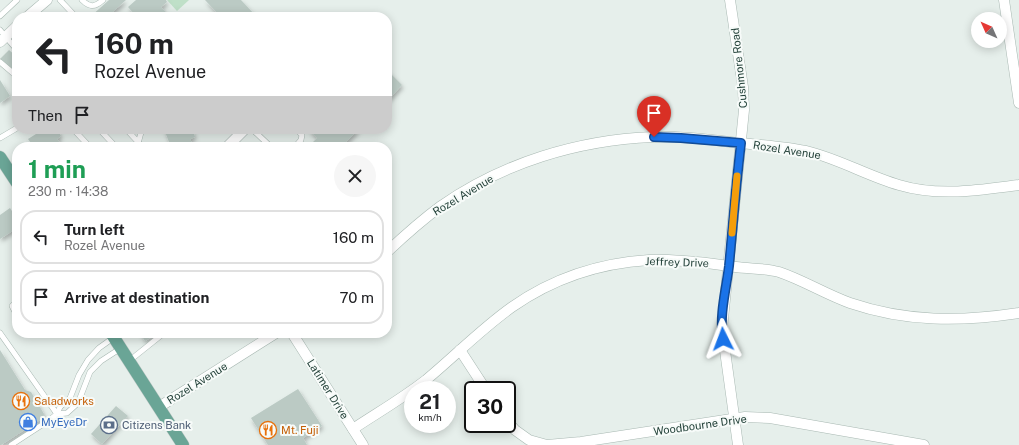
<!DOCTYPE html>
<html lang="en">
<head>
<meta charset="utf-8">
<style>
	:root { --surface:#fff; --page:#f6f6f6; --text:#202124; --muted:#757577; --line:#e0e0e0 }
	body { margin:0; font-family:"Public Sans",sans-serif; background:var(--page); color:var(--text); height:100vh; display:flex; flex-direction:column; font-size:15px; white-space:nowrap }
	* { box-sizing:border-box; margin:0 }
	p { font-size:13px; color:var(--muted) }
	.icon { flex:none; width:22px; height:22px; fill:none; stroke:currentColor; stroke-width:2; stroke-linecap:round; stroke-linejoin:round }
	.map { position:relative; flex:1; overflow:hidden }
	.side { position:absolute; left:12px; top:142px; width:380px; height:196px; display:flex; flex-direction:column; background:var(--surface); border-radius:16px; box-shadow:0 2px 10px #0003 }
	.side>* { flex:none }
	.top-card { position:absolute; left:12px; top:12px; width:380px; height:122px; border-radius:16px; box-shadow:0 2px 10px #0003; background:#fff; color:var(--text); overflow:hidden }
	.needle { width:26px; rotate:315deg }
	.buttons { position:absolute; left:971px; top:12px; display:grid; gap:8px }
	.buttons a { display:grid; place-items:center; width:36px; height:36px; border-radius:50%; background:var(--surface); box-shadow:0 2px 10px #0003; font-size:20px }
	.speed { position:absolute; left:404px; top:381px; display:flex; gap:8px; font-size:20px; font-weight:700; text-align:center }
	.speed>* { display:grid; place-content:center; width:52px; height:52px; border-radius:50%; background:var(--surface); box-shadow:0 2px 10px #0003; line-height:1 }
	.speed small { font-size:10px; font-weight:400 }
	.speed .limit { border:2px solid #111; border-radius:6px; background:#fff; color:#111 }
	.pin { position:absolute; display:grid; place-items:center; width:34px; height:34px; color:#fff; margin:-41px -17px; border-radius:50% 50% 50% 0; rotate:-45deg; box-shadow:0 0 4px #0007 }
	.pin .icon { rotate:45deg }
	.me { position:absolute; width:44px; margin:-22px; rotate:357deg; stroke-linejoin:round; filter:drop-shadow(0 0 3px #0008) }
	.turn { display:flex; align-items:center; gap:14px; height:84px; padding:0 16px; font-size:18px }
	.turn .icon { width:52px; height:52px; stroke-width:2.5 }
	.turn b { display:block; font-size:28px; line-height:34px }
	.then { display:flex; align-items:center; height:38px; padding:0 16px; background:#0003; gap:8px; font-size:15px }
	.round { display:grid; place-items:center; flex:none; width:42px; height:42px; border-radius:21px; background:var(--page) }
	.head { display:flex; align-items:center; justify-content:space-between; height:68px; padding:0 16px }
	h1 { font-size:24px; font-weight:700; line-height:30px; color:#1e9e55 }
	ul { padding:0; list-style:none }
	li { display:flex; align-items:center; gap:12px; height:54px; margin:0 8px 6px; padding:0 8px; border:2px solid var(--line); border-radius:16px }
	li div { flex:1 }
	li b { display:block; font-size:15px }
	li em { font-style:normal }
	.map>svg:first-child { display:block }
</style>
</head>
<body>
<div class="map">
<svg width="1019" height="445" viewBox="0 0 1019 445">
	<defs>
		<filter id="shadow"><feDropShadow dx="1.5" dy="3" stdDeviation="2" flood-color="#0004"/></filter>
	</defs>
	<rect width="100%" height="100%" fill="#e6efeb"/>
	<polygon fill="#bfe0c8" points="167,0 189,0 177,11"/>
	<g fill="#bbcac4" filter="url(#shadow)">
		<polygon points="109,0 126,0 107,17 90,17"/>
		<polygon points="136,0 166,0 167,2 161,7 171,17 137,17 128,7"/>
		<polygon points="205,0 241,0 255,15 253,17 221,17"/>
		<polygon points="9,50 17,57 17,65 12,71 0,59"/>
		<polygon points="387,70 402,85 387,101"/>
		<polygon points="0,80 10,96 0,103"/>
		<polygon points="44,129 51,129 53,132 57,129 61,136 57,139 63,147 30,147 33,146 28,139"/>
		<polygon points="164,129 192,129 195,137 190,139 194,147 171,147"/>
		<polygon points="308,129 359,129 341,147 308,147 317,138"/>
		<polygon points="10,208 17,219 17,228 0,239 0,215"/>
		<polygon points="140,333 159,333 145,341"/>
		<polygon points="0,350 25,390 31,392 44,414 43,418 1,445 0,445"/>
		<polygon points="298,389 322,426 303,438 307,445 268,445 251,418"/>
		<polygon points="116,406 128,416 102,444 91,434"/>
	</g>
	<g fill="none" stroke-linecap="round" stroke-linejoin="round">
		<g stroke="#a8b8b2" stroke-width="6">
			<g id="service">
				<polyline points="60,0 76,17"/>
				<path d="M82 0C90 8 95 7 103 0"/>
				<polyline points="0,16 17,0"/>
				<polyline points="312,17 316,17"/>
				<polyline points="0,30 17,50"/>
				<polyline points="0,62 13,73 17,71"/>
				<polyline points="73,129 90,147"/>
				<polyline points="99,129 116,147"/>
				<polyline points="126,129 139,143"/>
				<polyline points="252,129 271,147"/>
				<polyline points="0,138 17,128"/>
				<polyline points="137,147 142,129"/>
				<polyline points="295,147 301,140 302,135 296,129"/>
				<polyline points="17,301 12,306 17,316"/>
				<polyline points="0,333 57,414"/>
				<polyline points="129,361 164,333"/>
				<polyline points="57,414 67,413 78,403 90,372 101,361 121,348"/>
				<polyline points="11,445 48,421 57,414 60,407 70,398 79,375 88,360 99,348 113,338"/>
			</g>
		</g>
		<g stroke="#a8b8b2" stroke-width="11">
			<g id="minor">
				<polyline points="730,0 743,87 744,110 722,329 738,445"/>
				<polyline points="1004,0 1019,103"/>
				<polyline points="27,17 47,0"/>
				<polyline points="0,42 17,26"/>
				<polyline points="227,147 245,129"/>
				<path d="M387 252C404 236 422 220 441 206 503 163 577 140 653 137 679 136 705 139 730 142 757 145 784 146 810 152 841 160 868 176 899 185 939 197 979 190 1019 185"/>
				<polyline points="292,333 363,445"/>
				<polyline points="460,350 486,390"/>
				<polyline points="159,407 276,333"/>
				<polyline points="507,421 515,430 529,440 547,445 581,442 745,417 770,418 924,445"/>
				<path d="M353 429C377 413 403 398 426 380 455 356 481 329 512 307 552 279 600 263 649 260 664 259 680 261 696 262 709 263 722 265 736 267 751 269 765 268 779 272 803 280 825 294 850 303 906 322 960 322 1019 313"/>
			</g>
		</g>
		<g stroke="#c2cac8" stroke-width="13">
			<g id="primary">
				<polyline points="0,157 17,183"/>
				<polyline points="111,333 183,445"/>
			</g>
		</g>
		<use href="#service" stroke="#fff" stroke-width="5"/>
		<use href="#minor" stroke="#fff" stroke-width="10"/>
		<use href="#primary" stroke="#6aa596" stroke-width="12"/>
	</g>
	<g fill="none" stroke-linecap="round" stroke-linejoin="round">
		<g stroke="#114b97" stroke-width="10">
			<path id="route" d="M654 137 681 138 741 143C736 184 733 225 729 266 726 290 719 315 723 339"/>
		</g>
		<use href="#route" stroke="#1a73e8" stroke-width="7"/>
		<polyline stroke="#f59e0b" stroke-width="7" points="732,233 737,176"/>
	</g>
	<defs>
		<g id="restaurant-ring" transform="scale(0.9)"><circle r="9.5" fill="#f7fbf9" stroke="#e8710a" stroke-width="1.5"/><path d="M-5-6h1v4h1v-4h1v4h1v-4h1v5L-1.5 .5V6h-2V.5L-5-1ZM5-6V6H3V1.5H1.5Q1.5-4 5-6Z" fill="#e8710a"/></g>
		<g id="shop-ring" transform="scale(0.9)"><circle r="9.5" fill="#f7fbf9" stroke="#3f7fe0" stroke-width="1.5"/><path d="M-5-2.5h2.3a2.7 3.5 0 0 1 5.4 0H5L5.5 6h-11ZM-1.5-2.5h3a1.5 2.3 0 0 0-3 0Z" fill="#3f7fe0"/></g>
		<g id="bank-ring" transform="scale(0.9)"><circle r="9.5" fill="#f7fbf9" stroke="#5c6f8a" stroke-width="1.5"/><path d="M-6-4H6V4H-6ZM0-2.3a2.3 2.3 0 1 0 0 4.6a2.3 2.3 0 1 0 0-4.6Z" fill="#5c6f8a"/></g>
	</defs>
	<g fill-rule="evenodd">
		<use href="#restaurant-ring" x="21" y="401"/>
		<use href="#shop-ring" x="28" y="422"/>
		<use href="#bank-ring" x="109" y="425"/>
		<use href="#restaurant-ring" x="268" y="430"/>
	</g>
	<g text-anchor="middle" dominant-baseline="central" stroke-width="4" stroke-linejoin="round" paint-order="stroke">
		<g font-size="11" fill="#24423a" stroke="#f7fbf9">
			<text transform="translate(739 68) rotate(-96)">Cushmore Road</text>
			<text transform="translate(787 150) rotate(9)">Rozel Avenue</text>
			<text transform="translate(463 195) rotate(-31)">Rozel Avenue</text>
			<text transform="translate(677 262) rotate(2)">Jeffrey Drive</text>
			<text transform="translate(197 383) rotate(-32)">Rozel Avenue</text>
			<text transform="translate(328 389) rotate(58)">Latimer Drive</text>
			<text transform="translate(700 425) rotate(-8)">Woodbourne Drive</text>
		</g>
		<g font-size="11" fill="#c56008" stroke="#f7fbf9" text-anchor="start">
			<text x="34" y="401">Saladworks</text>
			<text x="281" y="430">Mt. Fuji</text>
		</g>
		<g font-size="11" fill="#366cbe" stroke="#f7fbf9" text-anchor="start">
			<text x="41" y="422">MyEyeDr</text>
		</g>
		<g font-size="11" fill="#4e5e75" stroke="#f7fbf9" text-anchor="start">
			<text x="122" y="425">Citizens Bank</text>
		</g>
	</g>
</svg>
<div class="buttons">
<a><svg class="needle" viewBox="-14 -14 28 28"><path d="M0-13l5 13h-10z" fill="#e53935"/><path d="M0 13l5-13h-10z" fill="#757577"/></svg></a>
</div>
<div class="speed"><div>21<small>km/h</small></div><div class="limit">30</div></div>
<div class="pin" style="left:654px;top:137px;background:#d93025"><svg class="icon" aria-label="arrive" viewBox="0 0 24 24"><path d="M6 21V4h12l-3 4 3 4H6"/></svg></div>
<svg class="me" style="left:723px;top:339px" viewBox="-20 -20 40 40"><path d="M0-17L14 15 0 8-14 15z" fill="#1a73e8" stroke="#fff" stroke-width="4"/></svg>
<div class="top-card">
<div class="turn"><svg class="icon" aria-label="left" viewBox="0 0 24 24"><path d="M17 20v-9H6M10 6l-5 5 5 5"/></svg><div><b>160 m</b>Rozel Avenue</div></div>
<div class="then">Then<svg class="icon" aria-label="arrive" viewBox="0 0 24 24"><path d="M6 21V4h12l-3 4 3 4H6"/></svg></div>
</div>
<section class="side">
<div class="head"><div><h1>1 min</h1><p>230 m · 14:38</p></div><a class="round"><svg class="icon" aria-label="close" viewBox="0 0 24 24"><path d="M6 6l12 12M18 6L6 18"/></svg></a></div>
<ul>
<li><svg class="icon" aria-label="left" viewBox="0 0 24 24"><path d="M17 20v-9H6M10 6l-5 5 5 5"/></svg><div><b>Turn left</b><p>Rozel Avenue</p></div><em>160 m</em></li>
<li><svg class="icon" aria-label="arrive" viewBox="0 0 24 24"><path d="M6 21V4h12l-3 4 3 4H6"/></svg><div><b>Arrive at destination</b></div><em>70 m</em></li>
</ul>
</section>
</div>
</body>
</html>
